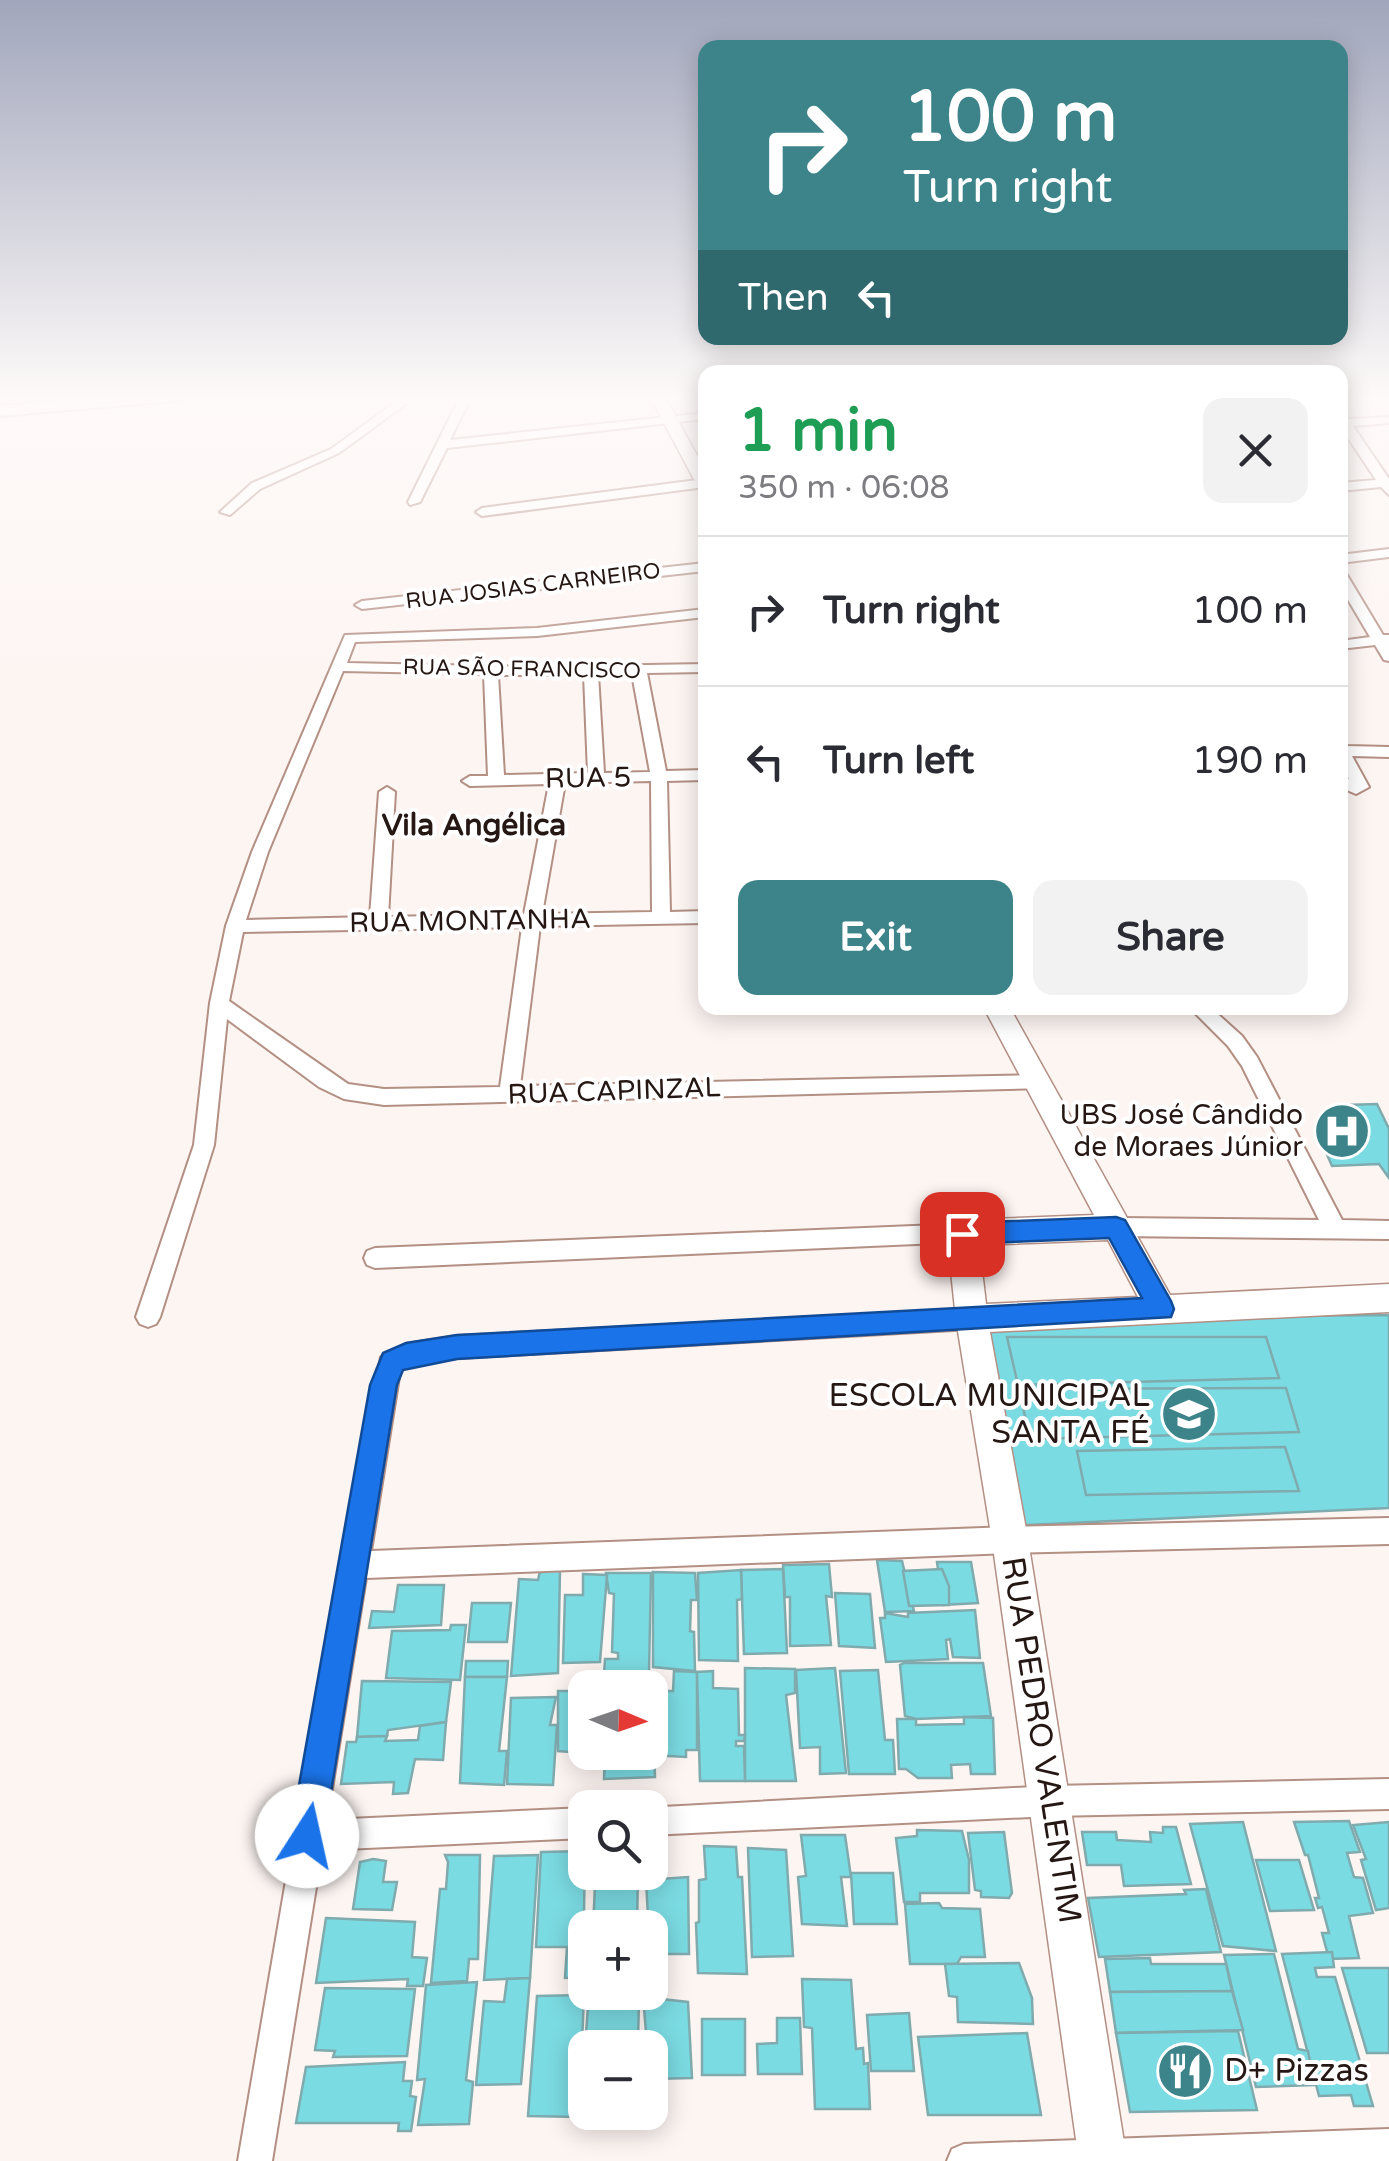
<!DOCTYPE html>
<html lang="en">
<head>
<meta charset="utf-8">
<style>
	:root { --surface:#fff; --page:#f2f2f3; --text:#2b2b33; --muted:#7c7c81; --line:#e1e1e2; --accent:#3c8489 }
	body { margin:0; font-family:"Varela Round",sans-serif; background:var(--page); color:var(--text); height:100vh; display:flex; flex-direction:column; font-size:38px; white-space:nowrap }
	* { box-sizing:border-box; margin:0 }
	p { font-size:32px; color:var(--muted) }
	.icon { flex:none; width:55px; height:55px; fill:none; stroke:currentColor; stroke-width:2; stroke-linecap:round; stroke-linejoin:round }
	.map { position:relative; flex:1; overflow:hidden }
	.sheet { position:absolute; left:698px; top:365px; width:650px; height:650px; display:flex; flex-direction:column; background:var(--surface); border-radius:20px; box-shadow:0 5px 25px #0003 }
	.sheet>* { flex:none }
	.hud { position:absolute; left:698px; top:40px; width:650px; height:305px; border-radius:20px; box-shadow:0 5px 25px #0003; background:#3c8489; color:#fff; overflow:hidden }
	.needle { width:65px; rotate:92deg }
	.tools { position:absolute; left:568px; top:1670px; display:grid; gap:20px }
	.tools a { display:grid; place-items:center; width:100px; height:100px; border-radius:20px; background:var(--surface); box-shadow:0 5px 25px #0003; font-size:50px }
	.pin { position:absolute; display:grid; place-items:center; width:85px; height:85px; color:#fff; margin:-42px; border-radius:20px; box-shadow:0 5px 15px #0006 }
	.me { position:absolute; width:110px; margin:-55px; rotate:10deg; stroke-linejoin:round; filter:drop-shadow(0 0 8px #0008) }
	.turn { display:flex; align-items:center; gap:35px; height:210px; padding:0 40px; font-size:45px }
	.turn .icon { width:130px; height:130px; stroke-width:2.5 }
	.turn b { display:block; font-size:70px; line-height:85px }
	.then { display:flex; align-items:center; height:95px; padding:0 40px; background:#0003; gap:20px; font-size:38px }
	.round { display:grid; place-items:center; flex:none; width:105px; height:105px; border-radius:20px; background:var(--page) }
	.headline { display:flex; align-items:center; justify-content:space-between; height:170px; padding:0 40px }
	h1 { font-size:60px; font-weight:700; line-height:75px; color:#1e9e55 }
	.cta { display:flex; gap:20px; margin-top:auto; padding:20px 40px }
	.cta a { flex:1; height:115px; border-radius:20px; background:var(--accent); color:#fff; font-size:40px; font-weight:700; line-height:115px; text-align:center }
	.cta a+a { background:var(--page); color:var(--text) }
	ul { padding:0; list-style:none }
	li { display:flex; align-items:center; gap:30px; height:150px; padding:0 40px; border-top:2px solid var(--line) }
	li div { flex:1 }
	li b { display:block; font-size:38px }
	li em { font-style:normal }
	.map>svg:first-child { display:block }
</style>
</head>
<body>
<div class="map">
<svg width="1389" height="2161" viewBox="0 0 1389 2161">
	<rect width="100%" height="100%" fill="#fdf5f2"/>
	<g fill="#7bdbe2" stroke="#7fabae" stroke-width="2.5">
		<polygon points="1377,1104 1389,1129 1389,1178 1379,1164 1332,1166 1318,1134 1330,1134 1323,1118 1352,1117 1346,1105"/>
		<polygon points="1389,1315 1389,1508 1008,1526 972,1319"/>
		<polygon points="1007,1337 1266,1337 1279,1378 1018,1385"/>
		<polygon points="1286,1388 1299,1432 1030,1439 1019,1389"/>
		<polygon points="1285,1447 1299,1491 1086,1495 1077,1451"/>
		<polygon points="877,1560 902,1561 914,1611 885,1612"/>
		<polygon points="937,1562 971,1562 978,1603 943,1605"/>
		<polygon points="829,1564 832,1597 826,1596 831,1645 790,1646 790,1597 785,1597 783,1565"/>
		<polygon points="783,1569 787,1653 744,1654 741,1570"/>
		<polygon points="942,1569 949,1586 949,1605 909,1606 903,1571"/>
		<polygon points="560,1570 558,1673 511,1676 519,1579 538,1580 540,1571"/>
		<polygon points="741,1570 742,1599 737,1600 738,1661 699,1660 698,1573"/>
		<polygon points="653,1572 695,1573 697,1600 691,1600 690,1631 694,1632 695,1671 653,1667"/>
		<polygon points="606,1573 651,1573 649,1672 604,1674 605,1659 618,1659 618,1653 612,1652 614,1594 609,1593"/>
		<polygon points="583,1574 607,1575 600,1662 563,1663 565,1595 583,1595"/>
		<polygon points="398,1585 444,1585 441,1625 369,1628 372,1611 394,1612"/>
		<polygon points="835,1593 870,1594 875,1648 839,1646"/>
		<polygon points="472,1603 511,1603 507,1642 468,1642"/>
		<polygon points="975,1610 980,1658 953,1657 950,1639 946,1640 948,1659 886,1662 880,1618 885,1618 885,1613 908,1617 908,1613"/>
		<polygon points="451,1625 466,1625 460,1680 386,1678 392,1631 450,1630"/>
		<polygon points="466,1661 508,1661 507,1677 465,1677"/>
		<polygon points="904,1663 983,1663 991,1716 916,1719 905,1716 900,1665"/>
		<polygon points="745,1668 795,1669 795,1693 786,1695 796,1781 745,1781"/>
		<polygon points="835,1668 846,1773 820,1774 820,1747 800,1748 796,1670"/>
		<polygon points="878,1670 885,1740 893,1740 895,1774 849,1774 840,1671"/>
		<polygon points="674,1671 697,1672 697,1750 686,1750 686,1757 651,1755 656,1691 673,1691"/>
		<polygon points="713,1671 713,1688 738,1689 739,1735 745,1735 744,1741 736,1741 736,1746 744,1746 745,1781 700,1781 697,1672"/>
		<polygon points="465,1677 507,1677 499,1751 507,1751 504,1785 460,1783"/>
		<polygon points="606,1677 651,1677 650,1714 650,1688 605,1688"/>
		<polygon points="362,1681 451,1682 446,1722 388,1730 387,1736 357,1737"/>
		<polygon points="558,1691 585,1691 585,1752 599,1754 558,1751"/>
		<polygon points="556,1697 550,1725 557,1725 553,1785 507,1784 511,1698"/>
		<polygon points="964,1717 993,1718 995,1774 971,1774 970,1764 951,1765 952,1778 918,1778 906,1769 899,1769 897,1719 916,1719 916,1725 964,1724"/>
		<polygon points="446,1722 443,1760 415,1759 408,1793 393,1794 394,1782 341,1784 347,1742 356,1742 357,1737 387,1736 385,1741 418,1740 420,1726"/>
		<polygon points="650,1748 654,1748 655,1777 604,1779 605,1752 650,1752"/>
		<polygon points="1349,1821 1360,1852 1347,1853 1354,1877 1363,1878 1373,1913 1349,1916 1359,1958 1329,1959 1322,1933 1329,1933 1322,1907 1318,1908 1315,1898 1319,1898 1308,1855 1305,1855 1294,1822"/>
		<polygon points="1243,1822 1276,1951 1223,1946 1190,1824"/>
		<polygon points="1389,1822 1389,1908 1376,1910 1361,1860 1366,1859 1353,1825"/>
		<polygon points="1163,1827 1176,1827 1191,1884 1124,1886 1121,1865 1087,1865 1082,1832 1116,1832 1117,1840 1151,1842 1150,1832 1163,1833"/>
		<polygon points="917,1830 962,1831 969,1860 969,1893 920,1893 920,1902 904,1902 896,1838 917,1836"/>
		<polygon points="1004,1832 1012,1893 1009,1898 981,1897 981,1891 975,1890 968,1833"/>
		<polygon points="801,1835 845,1835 851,1877 841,1877 847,1926 802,1924 798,1877 806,1876"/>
		<polygon points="704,1846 736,1847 738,1877 742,1877 747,1974 698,1973 696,1923 699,1922 699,1880 706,1879"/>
		<polygon points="748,1848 786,1850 793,1956 752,1957"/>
		<polygon points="585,1851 583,1977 565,1978 567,1947 536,1947 541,1852"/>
		<polygon points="445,1855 480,1855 478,1959 469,1959 467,1981 431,1983 440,1889 446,1889 448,1862"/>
		<polygon points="538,1855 530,1978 484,1980 494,1856"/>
		<polygon points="373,1859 386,1861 383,1882 397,1882 392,1910 353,1909 360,1862"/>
		<polygon points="1256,1860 1299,1860 1314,1910 1270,1911"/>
		<polygon points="590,1872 638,1872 637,1928 593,1928 595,1885 589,1885"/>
		<polygon points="851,1873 893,1873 897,1924 854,1924"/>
		<polygon points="688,1877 689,1954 650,1954 646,1880"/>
		<polygon points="1206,1889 1221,1952 1099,1957 1088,1898 1186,1894 1184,1890"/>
		<polygon points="939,1903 942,1908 980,1909 985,1957 961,1957 957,1964 910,1964 905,1904"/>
		<polygon points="326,1918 415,1922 412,1957 427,1958 423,1986 407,1986 408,1979 316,1983"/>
		<polygon points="1332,1952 1334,1967 1315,1968 1317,1977 1335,1977 1373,2106 1354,2106 1351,2095 1319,2096 1282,1954"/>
		<polygon points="1274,1954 1298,2049 1308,2051 1314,2085 1256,2087 1224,1955"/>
		<polygon points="1150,1958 1151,1964 1226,1964 1232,1991 1110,1992 1105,1959"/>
		<polygon points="1019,1963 1032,1998 1033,2024 958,2022 957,1997 949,1996 945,1964"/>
		<polygon points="1342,1968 1389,1968 1389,2053 1367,2053"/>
		<polygon points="530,1978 521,2084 476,2085 484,2001 504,2002 507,1979"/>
		<polygon points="802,1979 851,1980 856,2049 863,2048 864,2064 868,2063 870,2109 815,2109 812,2028 804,2027"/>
		<polygon points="477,1982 466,2080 473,2082 469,2124 418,2125 425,2079 417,2080 426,1985"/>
		<polygon points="325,1988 415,1989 407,2056 333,2057 335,2051 315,2050"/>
		<polygon points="1232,1991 1243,2030 1116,2033 1110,1992"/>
		<polygon points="589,1992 632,1992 625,1993 625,2000 639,1999 638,2043 634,2042 635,2048 585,2048"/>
		<polygon points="584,1995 579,2117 528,2116 537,1996"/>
		<polygon points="643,1997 688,2002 692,2078 650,2079"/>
		<polygon points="909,2013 914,2071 871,2071 867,2015"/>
		<polygon points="777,2018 800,2018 802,2074 758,2074 757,2044 777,2043"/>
		<rect x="702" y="2019" width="43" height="56"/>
		<polygon points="1238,2031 1257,2110 1130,2112 1116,2033"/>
		<polygon points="1027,2033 1041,2115 928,2115 918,2037"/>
		<polygon points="405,2062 403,2081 412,2081 410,2096 416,2097 411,2131 398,2131 399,2123 296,2123 306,2067"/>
		<polygon points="585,2102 585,2112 636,2112 636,2120 584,2122"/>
	</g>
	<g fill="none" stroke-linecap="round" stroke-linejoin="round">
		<g stroke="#b38f84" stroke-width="4">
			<g id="street">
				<polygon points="405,395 418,395 339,453 260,489 230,515 220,512 252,483 331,449"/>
				<polygon points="461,395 472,395 450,440 705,413 705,419 447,448 420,502 410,505 408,502"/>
				<polygon points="1340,411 1349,419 1389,417 1389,423 1353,426 1389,479 1389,495 1381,487 1340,491 1340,483 1376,480 1340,426"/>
				<polygon points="705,479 705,487 482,516 476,512 482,508"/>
				<polygon points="1389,549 1389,557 1340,563 1340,555"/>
				<polygon points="705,563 705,571 362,609 355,605 362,601"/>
				<polygon points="1340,571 1347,575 1383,635 1389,635 1389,661 1384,660 1375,645 1340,649 1340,641 1370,637 1340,586"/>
				<path d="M705 609V617L537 636 355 642 347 663 535 667 705 664V672L647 673 666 771 705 770V780L667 781 670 912 705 911V923L540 926 520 1086 1039 1075 1046 1078 1049 1083 1046 1088 384 1105 344 1099 319 1087 227 1019 214 1145 160 1317 156 1324 148 1327 140 1324 136 1317 194 1145 210 1003 226 926 252 852 345 635 537 628ZM343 671 484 674 488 776H470L462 781 470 786 549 784 524 914 388 917 395 792 387 787 379 792 370 917 246 920 268 852ZM598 674H632L650 772 604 773ZM498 675H584L588 773 504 775ZM651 781 652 912 542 914 565 783ZM522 927 500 1087 384 1089 348 1084 229 1001 243 932Z"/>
				<polygon points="1340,743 1347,746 1389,747 1389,757 1352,756 1369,787 1356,794 1340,787 1340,776 1349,779 1340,763"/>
				<polygon points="1190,1008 1211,1008 1242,1036 1257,1057 1342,1220 1389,1221 1389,1239 1116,1236 1108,1234 1105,1227 1108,1220 1116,1218 1319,1220 1242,1066 1228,1046"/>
				<polygon points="962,1224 970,1226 973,1233 970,1240 962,1242 375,1268 367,1265 364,1258 367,1251 375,1248"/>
				<polygon points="972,1309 980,1312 984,1319 980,1326 972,1329 457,1358 410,1365 400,1371 371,1551 1010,1527 1389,1518 1389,1544 1010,1553 366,1578 327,1820 585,1808 585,1838 322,1850 272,2161 238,2161 340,1565 381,1357 406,1344 457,1336"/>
				<polygon points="1389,1779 1389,1809 1051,1816 650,1835 650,1808 644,1808 1051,1786"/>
				<polygon points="1389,2129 1389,2161 947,2161 952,2149 964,2144"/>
			</g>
		</g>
		<g stroke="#b38f84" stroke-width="3">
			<g id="secondary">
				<polygon points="649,395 664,395 705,470 705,490 697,485"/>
				<path d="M984 1008H1010L1170 1295 1389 1284V1312L990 1332 1028 1540 1127 2161H1079L992 1540 956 1319 947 1233 951 1224 962 1220 1094 1215ZM1108 1240 1138 1297 986 1304 979 1245Z"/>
			</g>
		</g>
		<g stroke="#b38f84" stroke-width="4">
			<polygon id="primary" points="122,395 193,395 185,400 0,416 0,406"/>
		</g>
		<use href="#street" fill="#fff" fill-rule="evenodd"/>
		<use href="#secondary" fill="#fff" fill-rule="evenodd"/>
		<use href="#primary" fill="#fff" fill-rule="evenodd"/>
	</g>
	<linearGradient id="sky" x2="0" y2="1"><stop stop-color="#a1a6bc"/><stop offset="0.57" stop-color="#fefaf9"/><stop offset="1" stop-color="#fefaf9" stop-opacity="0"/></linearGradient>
	<rect width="1389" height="698" fill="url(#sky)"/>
	<polygon fill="#1a73e8" stroke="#114b97" stroke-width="2.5" points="1116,1217 1125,1220 1171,1301 1174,1309 1171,1317 457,1359 403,1370 397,1385 324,1836 319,1848 307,1853 295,1848 290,1836 370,1385 383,1353 406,1343 457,1335 1142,1298 1109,1238 962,1244 954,1241 950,1234 954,1226 962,1223"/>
	<defs>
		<g id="hospital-disc" transform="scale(2.875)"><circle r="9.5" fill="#3c8489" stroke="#fff"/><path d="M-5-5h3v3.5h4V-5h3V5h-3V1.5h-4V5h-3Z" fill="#fff"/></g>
		<g id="school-disc" transform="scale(2.875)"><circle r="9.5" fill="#3c8489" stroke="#fff"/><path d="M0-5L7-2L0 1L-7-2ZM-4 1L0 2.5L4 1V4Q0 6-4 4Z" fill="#fff"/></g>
		<g id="restaurant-disc" transform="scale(2.875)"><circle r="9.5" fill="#3c8489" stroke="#fff"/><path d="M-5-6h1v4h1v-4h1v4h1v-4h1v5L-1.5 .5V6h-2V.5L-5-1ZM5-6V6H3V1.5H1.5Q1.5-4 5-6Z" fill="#fff"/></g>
	</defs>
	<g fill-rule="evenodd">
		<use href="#hospital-disc" x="1342" y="1131"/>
		<use href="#school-disc" x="1189" y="1414"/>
		<use href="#restaurant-disc" x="1185" y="2071"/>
	</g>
	<g text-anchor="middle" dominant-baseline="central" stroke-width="8" stroke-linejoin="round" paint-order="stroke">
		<g font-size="22" fill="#251814" stroke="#fff">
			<text transform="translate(533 586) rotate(-7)">RUA JOSIAS CARNEIRO</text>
			<text transform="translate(522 669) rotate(1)">RUA SÃO FRANCISCO</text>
		</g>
		<g font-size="28" fill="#251814" stroke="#fff">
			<text transform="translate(588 778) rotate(-1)">RUA 5</text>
			<text transform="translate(470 921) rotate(-1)">RUA MONTANHA</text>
			<text transform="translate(614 1091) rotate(-2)">RUA CAPINZAL</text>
		</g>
		<g font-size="28" fill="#251814" stroke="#fff" text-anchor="end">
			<text x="1303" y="1115">UBS José Cândido<tspan x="1303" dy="32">de Moraes Júnior</tspan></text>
		</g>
		<g font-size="30" font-weight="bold" fill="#251814" stroke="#fff">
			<text x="474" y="825">Vila Angélica</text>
		</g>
		<g font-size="32" fill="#251814" stroke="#fff" text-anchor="end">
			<text x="1150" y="1396">ESCOLA MUNICIPAL<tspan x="1150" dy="37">SANTA FÉ</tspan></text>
			<text x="1224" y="2071" text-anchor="start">D+ Pizzas</text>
		</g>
		<g font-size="32" fill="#251814" stroke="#fff">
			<text transform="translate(1041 1740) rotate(81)">RUA PEDRO VALENTIM</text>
		</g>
	</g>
</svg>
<div class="tools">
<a><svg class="needle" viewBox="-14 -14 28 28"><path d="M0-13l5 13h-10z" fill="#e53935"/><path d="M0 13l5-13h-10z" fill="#7c7c81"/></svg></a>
<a><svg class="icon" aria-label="search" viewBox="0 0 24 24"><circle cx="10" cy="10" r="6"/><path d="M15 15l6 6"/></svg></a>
<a>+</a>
<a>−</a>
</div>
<div class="pin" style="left:962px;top:1234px;background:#d93025"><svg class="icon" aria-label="arrive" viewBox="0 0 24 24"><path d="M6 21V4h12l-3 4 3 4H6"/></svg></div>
<svg class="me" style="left:307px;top:1836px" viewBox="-20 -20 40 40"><circle r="19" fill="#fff"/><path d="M0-13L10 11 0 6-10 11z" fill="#1a73e8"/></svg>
<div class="hud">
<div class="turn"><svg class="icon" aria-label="right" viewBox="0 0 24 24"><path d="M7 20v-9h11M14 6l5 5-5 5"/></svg><div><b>100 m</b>Turn right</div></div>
<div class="then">Then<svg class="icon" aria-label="left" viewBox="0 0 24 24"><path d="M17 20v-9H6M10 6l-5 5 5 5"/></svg></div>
</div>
<section class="sheet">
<div class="headline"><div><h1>1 min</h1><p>350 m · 06:08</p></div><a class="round"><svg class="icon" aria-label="close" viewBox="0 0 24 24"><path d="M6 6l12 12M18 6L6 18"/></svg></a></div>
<ul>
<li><svg class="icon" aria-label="right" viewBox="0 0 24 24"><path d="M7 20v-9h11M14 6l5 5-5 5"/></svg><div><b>Turn right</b></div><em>100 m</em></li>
<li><svg class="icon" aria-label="left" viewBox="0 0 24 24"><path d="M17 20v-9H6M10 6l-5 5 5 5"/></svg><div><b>Turn left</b></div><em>190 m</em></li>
</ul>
<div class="cta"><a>Exit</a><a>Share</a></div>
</section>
</div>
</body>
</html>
